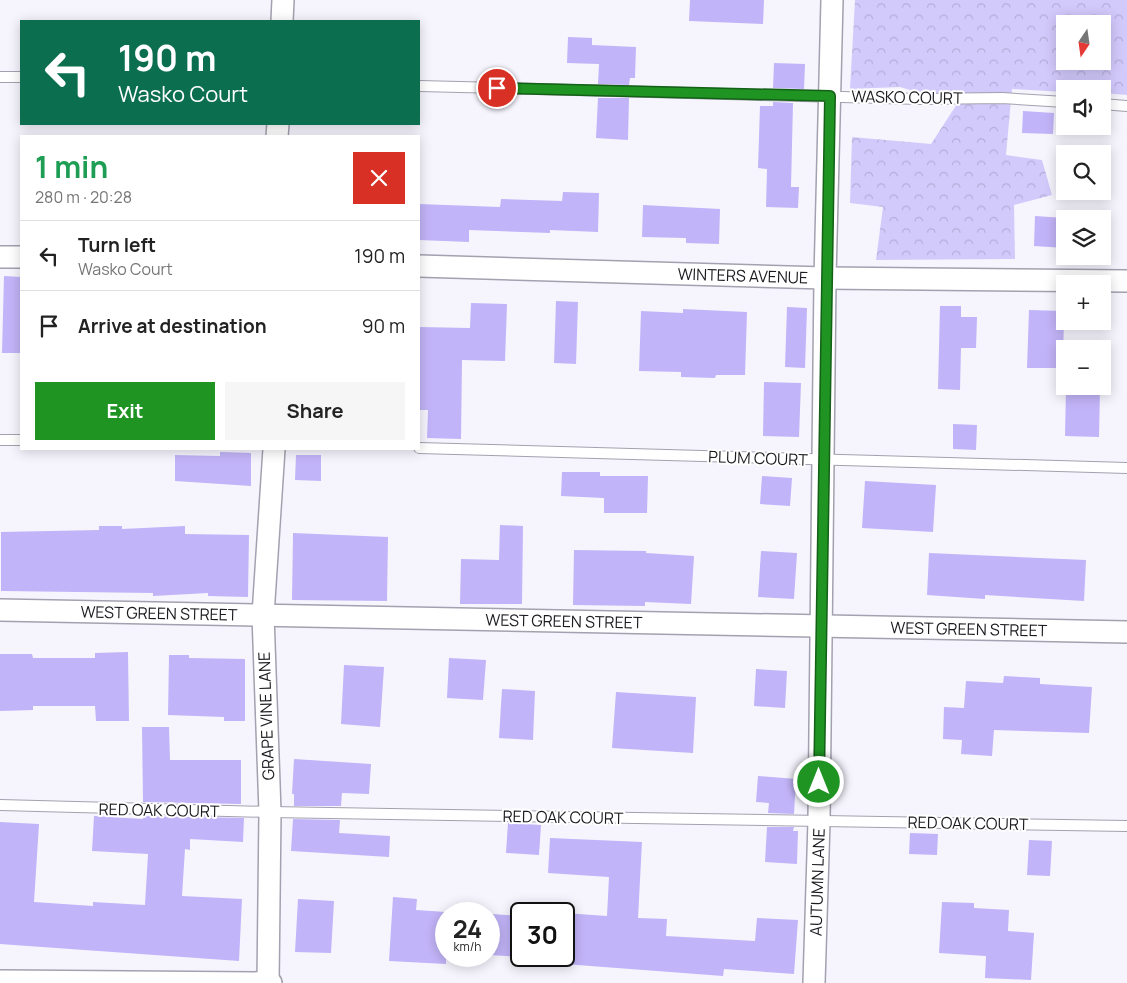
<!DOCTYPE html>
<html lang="en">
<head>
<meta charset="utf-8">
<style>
	:root { --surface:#fff; --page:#f6f6f6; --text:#222; --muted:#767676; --line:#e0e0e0; --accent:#1f9423 }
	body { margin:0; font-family:Manrope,sans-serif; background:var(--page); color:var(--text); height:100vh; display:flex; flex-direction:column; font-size:19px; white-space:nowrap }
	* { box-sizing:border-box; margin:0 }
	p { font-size:16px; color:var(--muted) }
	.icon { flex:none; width:28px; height:28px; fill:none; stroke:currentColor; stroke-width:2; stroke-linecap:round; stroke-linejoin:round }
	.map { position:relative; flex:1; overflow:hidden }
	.drawer { position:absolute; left:20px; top:135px; width:400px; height:315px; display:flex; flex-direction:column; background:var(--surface); border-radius:0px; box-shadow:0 2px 12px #0003 }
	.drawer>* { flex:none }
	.top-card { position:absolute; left:20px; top:20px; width:400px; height:105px; border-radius:0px; box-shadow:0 2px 12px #0003; background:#0b6e4f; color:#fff; overflow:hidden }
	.needle { width:32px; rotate:193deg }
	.fabs { position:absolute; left:1056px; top:15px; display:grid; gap:10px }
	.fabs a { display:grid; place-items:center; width:55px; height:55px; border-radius:0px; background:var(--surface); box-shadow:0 2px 12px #0003; font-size:25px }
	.speed { position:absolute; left:435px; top:902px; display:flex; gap:10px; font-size:25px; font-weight:700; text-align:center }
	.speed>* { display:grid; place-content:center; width:65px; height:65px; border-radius:50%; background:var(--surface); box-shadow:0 2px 12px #0003; line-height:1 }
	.speed small { font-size:12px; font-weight:400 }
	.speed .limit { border:2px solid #111; border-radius:8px; background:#fff; color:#111 }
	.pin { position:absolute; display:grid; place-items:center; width:42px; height:42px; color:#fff; margin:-21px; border:2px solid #fff; border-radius:50%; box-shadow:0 1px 5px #0007 }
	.me { position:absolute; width:55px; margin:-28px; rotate:0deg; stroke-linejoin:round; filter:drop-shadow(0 0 4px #0008) }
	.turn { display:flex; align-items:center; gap:18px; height:105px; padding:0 15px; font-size:22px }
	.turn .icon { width:65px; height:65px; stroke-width:2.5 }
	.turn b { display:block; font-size:35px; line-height:42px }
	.round { display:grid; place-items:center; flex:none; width:52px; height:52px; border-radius:0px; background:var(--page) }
	.head { display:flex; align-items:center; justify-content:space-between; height:85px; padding:0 15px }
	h1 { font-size:30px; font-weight:700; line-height:38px; color:#1e9e55 }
	.button { display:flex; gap:10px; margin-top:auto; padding:10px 15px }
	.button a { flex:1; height:58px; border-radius:0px; background:var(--accent); color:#fff; font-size:20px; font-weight:700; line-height:58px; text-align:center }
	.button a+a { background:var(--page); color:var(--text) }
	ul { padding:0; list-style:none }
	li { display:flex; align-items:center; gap:15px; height:70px; padding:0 15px; border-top:1px solid var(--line) }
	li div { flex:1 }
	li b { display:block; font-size:19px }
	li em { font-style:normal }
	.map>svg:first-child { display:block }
</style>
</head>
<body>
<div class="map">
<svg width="1127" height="983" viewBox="0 0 1127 983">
	<defs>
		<pattern id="forest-crowns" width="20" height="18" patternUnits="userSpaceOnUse" patternTransform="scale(1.25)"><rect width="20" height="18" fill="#d3cafc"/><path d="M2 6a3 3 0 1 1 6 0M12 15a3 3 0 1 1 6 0" fill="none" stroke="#b5add8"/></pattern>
	</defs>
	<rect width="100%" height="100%" fill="#f6f5fe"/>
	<path fill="url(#forest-crowns)" fill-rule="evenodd" d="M855 0H1127V95L1103 93 1102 89H1065V92L1012 89 1006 155 1042 160 1052 195 1014 205 1015 259 876 260 883 207 850 203 852 137 931 144 957 104 900 87 850 89ZM1065 24H1102V61H1065Z"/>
	<g fill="#c2b4f8">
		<polygon points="690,0 764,0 763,24 689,21"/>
		<polygon points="568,37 592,38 592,45 636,47 635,78 630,78 629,85 598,84 599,64 567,63"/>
		<polygon points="774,63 805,64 804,89 773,88"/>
		<polygon points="598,98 629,98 628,140 596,138"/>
		<polygon points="773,102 793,103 791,187 799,187 798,208 766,207 767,169 758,168 760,106 773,106"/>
		<polygon points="1023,111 1054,113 1053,134 1022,133"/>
		<polygon points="563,192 599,193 598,232 550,230 550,233 469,230 469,242 419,240 419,204 500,207 501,199 562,201"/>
		<polygon points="643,205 720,209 719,244 686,243 686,238 642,237"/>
		<polygon points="1035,216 1065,218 1065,248 1034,246"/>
		<polygon points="4,276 21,277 21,353 2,353"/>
		<polygon points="556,301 578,302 576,364 554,363"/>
		<polygon points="471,303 507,304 505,361 462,360 461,439 427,438 428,410 419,410 419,327 470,328"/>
		<polygon points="940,306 961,306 961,317 977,317 976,348 961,348 960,390 938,389"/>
		<polygon points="787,307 807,308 805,368 785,367"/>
		<polygon points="683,309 747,312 745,375 716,375 715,378 681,377 681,372 639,371 641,311 683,313"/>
		<polygon points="1029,310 1064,311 1063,368 1027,368"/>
		<polygon points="764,382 801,383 799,437 763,436"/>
		<polygon points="1066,388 1100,388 1099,437 1065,436"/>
		<polygon points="953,424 977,425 976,450 953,449"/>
		<polygon points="220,452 251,453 251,486 175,481 175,455 220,456"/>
		<polygon points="296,455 321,455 321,481 295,480"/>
		<polygon points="562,472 600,472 600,476 648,476 647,513 604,513 604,498 561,496"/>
		<polygon points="762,476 792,478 790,506 760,504"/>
		<polygon points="865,481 936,485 933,532 862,528"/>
		<polygon points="500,525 523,526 522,604 460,604 461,559 499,560"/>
		<polygon points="99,526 122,526 122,529 185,526 185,534 249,535 248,597 208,596 208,593 153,596 153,593 1,591 1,532 99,530"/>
		<polygon points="293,533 388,537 387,601 292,600"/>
		<polygon points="574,550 646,551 646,553 694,556 691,604 645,602 645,606 573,605"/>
		<polygon points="761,551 797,553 794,599 758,597"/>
		<polygon points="929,553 1086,560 1084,601 985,595 985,599 927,595"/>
		<polygon points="128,652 129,721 96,721 95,706 33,706 33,710 0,711 0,654 32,654 33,658 95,658 95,653"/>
		<polygon points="169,655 189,655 189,658 245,659 245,721 224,721 224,717 168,715"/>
		<polygon points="449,658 486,660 483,700 447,698"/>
		<polygon points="344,665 384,667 380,727 341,724"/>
		<polygon points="756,669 787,671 785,708 754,706"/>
		<polygon points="1004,676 1040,678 1040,684 1092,687 1089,733 994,730 992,756 961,754 962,740 943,739 944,707 964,708 966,681 1003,683"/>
		<polygon points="502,689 535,691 533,740 499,738"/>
		<polygon points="616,692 696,697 693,753 612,748"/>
		<polygon points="142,727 169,727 170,760 241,760 241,804 143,802"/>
		<polygon points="294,759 371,764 369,794 342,793 341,806 294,806 294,794 292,794"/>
		<polygon points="758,776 796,779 794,814 768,813 769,803 756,802"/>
		<polygon points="94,816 143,819 143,816 244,818 243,842 190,839 190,850 185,849 182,896 242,899 239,961 0,944 0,822 39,824 34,902 93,906 93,902 145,905 148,854 92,851"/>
		<polygon points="293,819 340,820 339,833 390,836 389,857 291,851"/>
		<polygon points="508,823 541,825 539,855 506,853"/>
		<polygon points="767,827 794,827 793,831 798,831 797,864 765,862"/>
		<polygon points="910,833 938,834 937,855 909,854"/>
		<polygon points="550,838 642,842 638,918 667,919 666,936 755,941 757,918 798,920 794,974 724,969 723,976 564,964 564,913 607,916 609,877 548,873"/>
		<polygon points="1029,840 1052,841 1050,876 1027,875"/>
		<polygon points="393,897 417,899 416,910 446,912 446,964 389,961"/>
		<polygon points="298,899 334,901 331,953 295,952"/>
		<polygon points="942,902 974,903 974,908 1009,910 1008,931 1034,933 1031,980 985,978 986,956 939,953"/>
		<polygon points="492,914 521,916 521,957 489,955"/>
	</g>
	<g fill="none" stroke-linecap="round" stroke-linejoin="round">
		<g stroke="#a3a1af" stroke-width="12">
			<g id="lane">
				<polyline points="0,77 21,77"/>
				<polyline points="419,86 921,99 1002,98 1065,102"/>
				<polyline points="1102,104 1127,106"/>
				<polyline points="0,440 21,440"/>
				<polyline points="419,448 1127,468"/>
				<polyline points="0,805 270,812 1127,826"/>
			</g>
		</g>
		<g stroke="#a3a1af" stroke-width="24">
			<g id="street">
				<polyline points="282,21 283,0"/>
				<polyline points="277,136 278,124"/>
				<polyline points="0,257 21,257"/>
				<path id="s1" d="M419 266 825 278 1127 281"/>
				<path id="s2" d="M0 610 1127 632"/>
				<polyline points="0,981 271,983"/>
				<polyline points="268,983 270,812 263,615 274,449"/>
				<path id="s3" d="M814 983 819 821 825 278 832 0"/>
			</g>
		</g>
		<use href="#lane" stroke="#fff" stroke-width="10"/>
		<use href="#street" stroke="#fff" stroke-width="21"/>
	</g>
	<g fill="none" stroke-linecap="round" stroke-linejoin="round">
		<g stroke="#146017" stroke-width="12">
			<polyline id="route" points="497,88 830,96 819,782"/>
		</g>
		<use href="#route" stroke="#1f9423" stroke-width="9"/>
	</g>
	<g text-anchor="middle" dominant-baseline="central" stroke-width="4" stroke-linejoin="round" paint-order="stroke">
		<g font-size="16" fill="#1b1a1f" stroke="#fff">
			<text transform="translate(907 97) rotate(1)">WASKO COURT</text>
			<text stroke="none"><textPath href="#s1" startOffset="324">WINTERS AVENUE</textPath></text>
			<text transform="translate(758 458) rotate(2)">PLUM COURT</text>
			<text stroke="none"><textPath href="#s2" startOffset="159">WEST GREEN STREET</textPath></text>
			<text stroke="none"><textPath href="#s2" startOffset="564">WEST GREEN STREET</textPath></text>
			<text stroke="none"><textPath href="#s2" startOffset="969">WEST GREEN STREET</textPath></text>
			<text transform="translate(266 716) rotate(-92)">GRAPE VINE LANE</text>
			<text transform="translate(159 810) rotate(1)">RED OAK COURT</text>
			<text transform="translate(563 817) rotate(1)">RED OAK COURT</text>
			<text transform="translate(968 823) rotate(1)">RED OAK COURT</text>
			<text stroke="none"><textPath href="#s3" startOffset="101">AUTUMN LANE</textPath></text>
		</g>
	</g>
</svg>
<div class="fabs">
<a><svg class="needle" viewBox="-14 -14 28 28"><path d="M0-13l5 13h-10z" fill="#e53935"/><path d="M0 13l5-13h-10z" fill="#767676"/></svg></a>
<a><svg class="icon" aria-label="sound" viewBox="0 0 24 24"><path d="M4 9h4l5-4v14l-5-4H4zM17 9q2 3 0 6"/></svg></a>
<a><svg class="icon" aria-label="search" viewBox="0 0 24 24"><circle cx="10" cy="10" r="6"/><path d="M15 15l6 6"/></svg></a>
<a><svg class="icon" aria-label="layers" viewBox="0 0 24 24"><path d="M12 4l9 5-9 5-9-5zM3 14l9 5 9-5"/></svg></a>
<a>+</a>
<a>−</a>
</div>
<div class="speed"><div>24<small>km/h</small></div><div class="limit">30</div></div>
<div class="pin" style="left:497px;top:88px;background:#d93025"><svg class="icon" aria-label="arrive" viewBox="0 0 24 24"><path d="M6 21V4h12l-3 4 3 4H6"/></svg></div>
<svg class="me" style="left:819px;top:782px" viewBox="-20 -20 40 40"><circle r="17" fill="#1f9423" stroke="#fff" stroke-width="3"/><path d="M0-11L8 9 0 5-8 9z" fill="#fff"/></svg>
<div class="top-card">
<div class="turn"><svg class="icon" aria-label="left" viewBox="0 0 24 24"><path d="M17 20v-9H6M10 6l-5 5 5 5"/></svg><div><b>190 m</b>Wasko Court</div></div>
</div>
<section class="drawer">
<div class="head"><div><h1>1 min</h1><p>280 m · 20:28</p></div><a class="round" style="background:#d93025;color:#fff"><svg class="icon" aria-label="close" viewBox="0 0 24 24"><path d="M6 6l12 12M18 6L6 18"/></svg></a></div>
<ul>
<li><svg class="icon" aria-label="left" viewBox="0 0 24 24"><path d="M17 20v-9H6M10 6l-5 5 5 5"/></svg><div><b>Turn left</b><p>Wasko Court</p></div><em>190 m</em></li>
<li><svg class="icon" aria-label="arrive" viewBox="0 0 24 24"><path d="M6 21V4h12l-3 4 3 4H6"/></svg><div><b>Arrive at destination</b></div><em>90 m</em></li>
</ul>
<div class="button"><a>Exit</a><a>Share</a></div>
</section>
</div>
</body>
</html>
